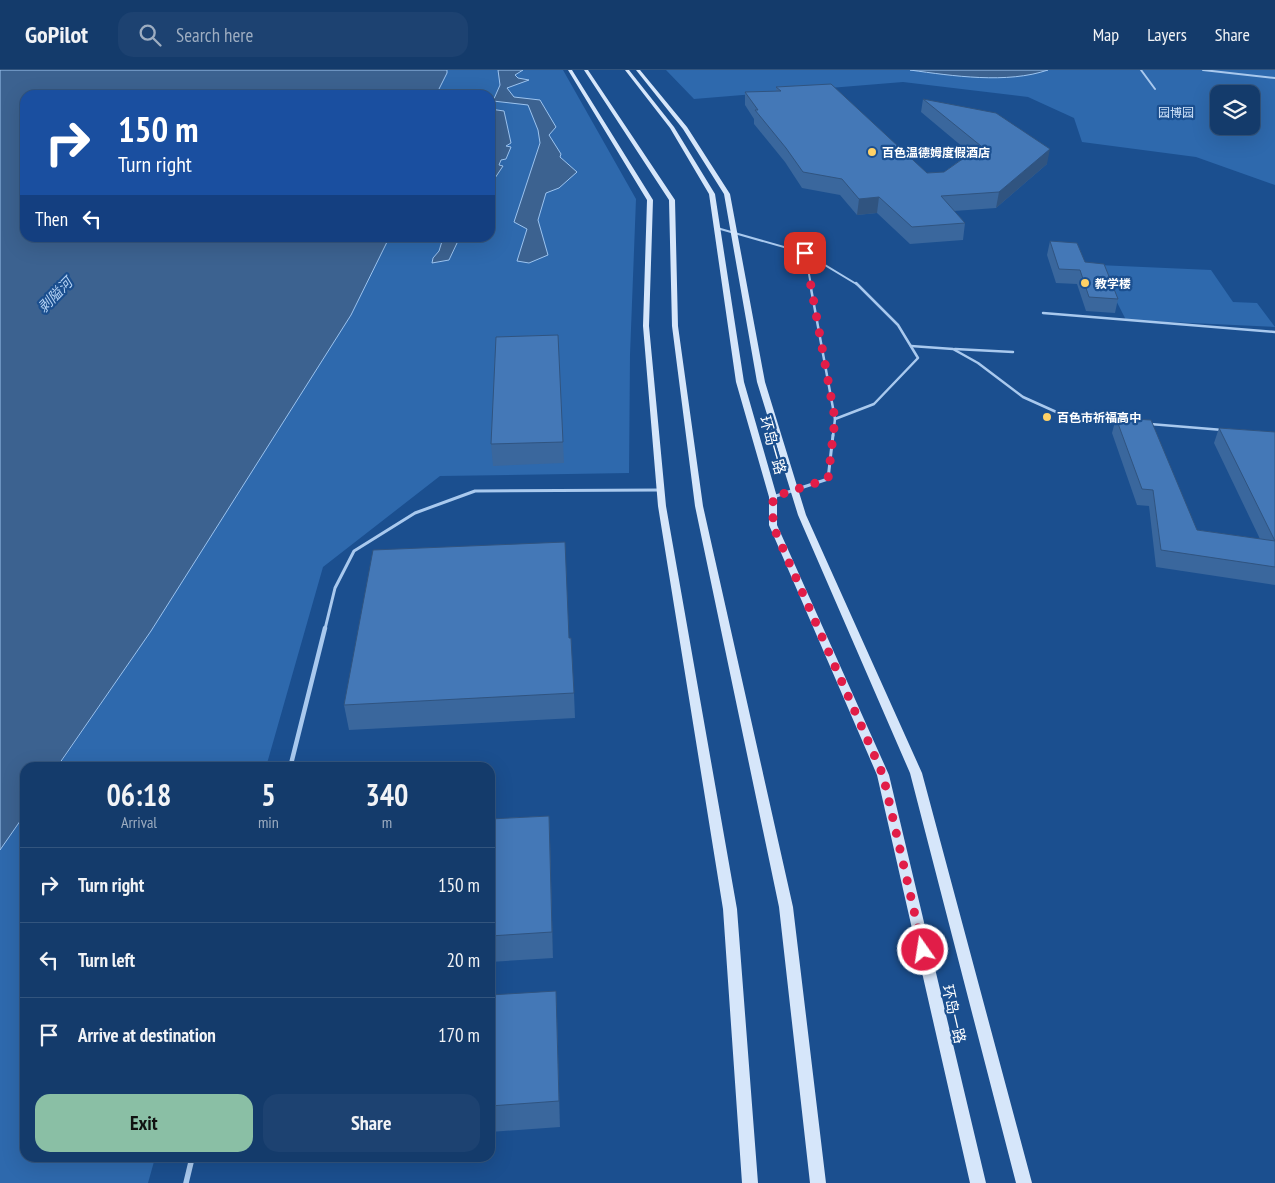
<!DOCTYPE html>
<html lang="en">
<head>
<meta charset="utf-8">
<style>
	:root { --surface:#143b6b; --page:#1d4271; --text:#f1f3f6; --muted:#9dadc1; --line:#33557e; --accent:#8abfa5 }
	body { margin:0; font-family:"PT Sans Narrow","Noto Sans SC",sans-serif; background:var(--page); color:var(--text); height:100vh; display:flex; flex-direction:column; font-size:19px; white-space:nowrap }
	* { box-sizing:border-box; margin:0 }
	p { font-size:16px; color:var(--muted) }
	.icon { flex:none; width:28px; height:28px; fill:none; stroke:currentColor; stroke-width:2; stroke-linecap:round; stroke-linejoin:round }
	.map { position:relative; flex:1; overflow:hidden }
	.side { position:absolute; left:20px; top:692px; width:475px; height:400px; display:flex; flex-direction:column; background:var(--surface); border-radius:15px; box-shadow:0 5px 20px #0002,0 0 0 1px var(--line) }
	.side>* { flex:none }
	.guide { position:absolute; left:20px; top:20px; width:475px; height:152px; border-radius:15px; box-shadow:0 5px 20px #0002,0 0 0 1px var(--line); background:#1a4fa0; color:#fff; overflow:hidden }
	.controls { position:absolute; left:1210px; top:15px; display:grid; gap:10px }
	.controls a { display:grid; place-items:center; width:50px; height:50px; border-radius:10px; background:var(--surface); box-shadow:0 5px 20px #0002,0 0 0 1px var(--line); font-size:25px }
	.pin { position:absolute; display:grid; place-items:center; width:42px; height:42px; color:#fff; margin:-21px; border-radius:10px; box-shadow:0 2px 8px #0006 }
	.me { position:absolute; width:55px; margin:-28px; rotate:347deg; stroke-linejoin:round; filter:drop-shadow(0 0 4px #0008) }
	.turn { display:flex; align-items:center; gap:18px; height:105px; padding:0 15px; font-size:22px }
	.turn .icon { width:65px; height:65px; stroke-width:2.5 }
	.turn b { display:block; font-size:35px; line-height:42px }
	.then { display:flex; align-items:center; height:48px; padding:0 15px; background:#0003; gap:10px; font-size:19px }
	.eta { display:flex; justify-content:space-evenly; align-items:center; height:85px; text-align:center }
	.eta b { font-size:30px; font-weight:600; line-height:35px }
	.action { display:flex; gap:10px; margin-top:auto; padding:10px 15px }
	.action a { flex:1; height:58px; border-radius:15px; background:var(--accent); color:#111; font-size:20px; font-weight:600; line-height:58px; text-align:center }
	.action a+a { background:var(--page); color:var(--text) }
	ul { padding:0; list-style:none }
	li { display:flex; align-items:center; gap:15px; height:75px; padding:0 15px; border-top:1px solid var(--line) }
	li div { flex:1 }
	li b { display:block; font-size:19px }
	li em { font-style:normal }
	header { display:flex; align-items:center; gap:30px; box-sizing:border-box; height:70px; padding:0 25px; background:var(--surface); border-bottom:1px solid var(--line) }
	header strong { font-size:24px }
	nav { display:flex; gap:28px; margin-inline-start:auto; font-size:18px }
	.search { width:350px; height:45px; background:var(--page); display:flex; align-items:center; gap:12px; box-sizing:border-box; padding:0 18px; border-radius:15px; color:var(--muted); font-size:19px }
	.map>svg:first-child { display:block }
</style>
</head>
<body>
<header>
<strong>GoPilot</strong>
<div class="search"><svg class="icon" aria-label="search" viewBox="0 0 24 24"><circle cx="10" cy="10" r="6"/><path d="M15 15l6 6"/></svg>Search here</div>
<nav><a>Map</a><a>Layers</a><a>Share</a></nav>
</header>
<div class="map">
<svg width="1275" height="1113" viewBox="0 0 1275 1113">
	<rect width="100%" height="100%" fill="#1b4f8f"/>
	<g fill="#2e69ad" fill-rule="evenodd">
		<polygon points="447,0 563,0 636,129 630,285 629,403 440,406 323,497 266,697 57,698 151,561 351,245 389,168 490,168 490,25 436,25 447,3"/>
		<path d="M666 0H1275V115L1196 87 1082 72 1074 48 1028 27 903 12 694 29ZM1219 24H1251V56H1219Z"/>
		<polygon points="1098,195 1211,200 1233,232 1257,233 1275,257 1126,250"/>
		<polygon points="25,744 25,1088 155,1088 148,1113 0,1113 0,780"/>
	</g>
	<g fill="#3c6290" stroke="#9cc4f0">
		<polygon points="0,0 447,0 447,3 436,25 25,25 25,168 389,168 351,245 151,561 57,697 25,698 25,744 0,780"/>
		<polygon points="498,0 523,0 515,5 518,8 529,10 507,18 514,27 540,30 556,57 549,65 561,84 560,87 577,102 559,118 546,123 538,150 548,185 529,193 517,191 527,159 514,152 540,73 538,60 528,35 493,31 500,15"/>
		<path d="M910 0H1048C1007 14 953 6 910 0Z"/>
		<polygon points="490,39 504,41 511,73 506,76 511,77 506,89 501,90 499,95 503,96 495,108 490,110"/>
		<polygon points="443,168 455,168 458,171 449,190 432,193 433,188 439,181"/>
	</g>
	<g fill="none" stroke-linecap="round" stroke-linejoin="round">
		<g stroke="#a9c9ee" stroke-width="2">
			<polyline points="1141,0 1155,19"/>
			<polyline points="1203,0 1275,8"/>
			<polyline points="717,158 805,183 858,215"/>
			<polyline points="805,183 811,215"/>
		</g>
		<g stroke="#a9c9ee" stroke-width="2.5">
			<polyline points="810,213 835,349"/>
			<polyline points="1043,243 1275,262"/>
			<polyline points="911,276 953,279 978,293 1023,327 1063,345 1118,352"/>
			<polyline points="955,279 1013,282"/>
			<polyline points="1150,354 1223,360"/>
			<polyline points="833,366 835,349 874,334 918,288 898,255 856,213"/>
		</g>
		<g stroke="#a9c9ee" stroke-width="3">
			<polyline points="773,427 828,409 833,365"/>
			<polyline points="325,559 335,518 354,481 415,443 475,421 660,420"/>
		</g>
		<polyline stroke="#a9c9ee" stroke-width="4.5" points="290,698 325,558"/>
		<polyline stroke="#a9c9ee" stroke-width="5.5" points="186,1113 192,1088"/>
		<g fill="#d6e6fa" fill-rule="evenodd">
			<polygon points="568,0 572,0 653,130 649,256 666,436 737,839 758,1113 742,1113 723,839 658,436 643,256 647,130"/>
			<polygon points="584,0 588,0 675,130 678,256 703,436 793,837 826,1113 810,1113 779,837 695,436 672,256 669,130"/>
			<polygon points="625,0 629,0 674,57 715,124 744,312 777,427 777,455 889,705 986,1113 970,1113 877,705 769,455 769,427 736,312 709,124 670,58"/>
			<polygon points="636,0 640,0 687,57 730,124 765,312 806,445 922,703 1032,1113 1016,1113 910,703 798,445 757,312 724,124 683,59"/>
		</g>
	</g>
	<g fill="#3a679d">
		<polygon points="776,17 927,103 944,102 970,83 921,42 923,29 1047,94 996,138 954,141 965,153 963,170 910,174 877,143 857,145 840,125 802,118 785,92 754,54 754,49 745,35 745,22 776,21"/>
		<polygon points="1050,171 1085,192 1118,229 1115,243 1086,241 1077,214 1056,213 1047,185"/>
		<polygon points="558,265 564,393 493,396 491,374"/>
		<polygon points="1116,348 1197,460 1260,469 1214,373 1219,358 1275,362 1275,515 1156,497 1149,436 1137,435 1112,363"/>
		<polygon points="569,568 574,623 575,648 349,660 344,635"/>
		<polygon points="549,746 550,771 553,888 490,892 490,749"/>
		<polygon points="490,925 557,947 560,1057 490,1062"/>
	</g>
	<g fill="#305480">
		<polygon points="1050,79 1047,94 996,138 999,122"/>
		<polygon points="879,127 877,143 857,145 859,129"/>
		<polygon points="549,746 550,771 553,888 552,862"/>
		<polygon points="556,921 557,947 560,1057 559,1031"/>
	</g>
	<g fill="#4478b7" stroke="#305480">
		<polygon points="831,14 927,103 944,102 981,76 923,29 996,43 1050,79 999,122 941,126 965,153 912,157 879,127 859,129 842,109 803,102 786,78 755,40 758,40 745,22 781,21 776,17"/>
		<polygon points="1050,171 1077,173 1085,192 1104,194 1118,229 1089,227 1080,200 1059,199"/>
		<polygon points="558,265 563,372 491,374 496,267"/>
		<polygon points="1116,348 1151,350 1197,460 1275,471 1219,358 1275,362 1275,497 1161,480 1153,420 1142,419"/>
		<polygon points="565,472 569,568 571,568 574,623 344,635 373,480"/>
		<polygon points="549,746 552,862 490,866 490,749"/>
		<polygon points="556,921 559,1031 490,1036 490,925"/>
	</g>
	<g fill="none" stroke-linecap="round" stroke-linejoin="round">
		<polyline stroke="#e11d48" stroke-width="9" stroke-dasharray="0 16.2" points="805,183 835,349 828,409 773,427 773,456 883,705 923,880"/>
	</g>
	<g fill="#ffd166" stroke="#1b4f8f" stroke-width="2">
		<circle cx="872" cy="82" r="5"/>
		<circle cx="1085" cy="213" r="5"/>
		<circle cx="1047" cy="347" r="5"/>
	</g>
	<g text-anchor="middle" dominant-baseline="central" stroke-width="4.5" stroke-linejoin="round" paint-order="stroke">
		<g font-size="12" fill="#cfe3fa" stroke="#1b4f8f">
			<text x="1176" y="42">园博园</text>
		</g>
		<g font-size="12" font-weight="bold" fill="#fff" stroke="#1b4f8f" text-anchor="start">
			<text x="882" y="82">百色温德姆度假酒店</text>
			<text x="1095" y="213">教学楼</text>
			<text x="1057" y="347">百色市祈福高中</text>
		</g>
		<g font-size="14" font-style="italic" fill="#b5d3f5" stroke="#1b4f8f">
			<text transform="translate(55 225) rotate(-46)">剥隘河</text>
		</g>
		<g font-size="15" fill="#fff" stroke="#1b4f8f">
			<text transform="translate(773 375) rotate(74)">环岛一路</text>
			<text transform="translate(954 944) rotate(77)">环岛一路</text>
		</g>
	</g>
</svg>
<div class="controls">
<a><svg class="icon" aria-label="layers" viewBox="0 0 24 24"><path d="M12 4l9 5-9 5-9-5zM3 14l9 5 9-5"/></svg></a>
</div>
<div class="pin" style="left:805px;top:183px;background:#d93025"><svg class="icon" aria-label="arrive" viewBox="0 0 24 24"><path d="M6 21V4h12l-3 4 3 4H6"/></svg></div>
<svg class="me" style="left:923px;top:880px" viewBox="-20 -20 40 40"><circle r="17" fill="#e11d48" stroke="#fff" stroke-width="3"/><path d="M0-11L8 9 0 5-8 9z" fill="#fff"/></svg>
<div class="guide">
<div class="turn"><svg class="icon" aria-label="right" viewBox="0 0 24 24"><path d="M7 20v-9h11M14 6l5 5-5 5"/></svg><div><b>150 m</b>Turn right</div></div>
<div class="then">Then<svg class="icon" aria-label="left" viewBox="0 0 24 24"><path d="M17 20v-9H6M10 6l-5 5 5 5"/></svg></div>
</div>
<section class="side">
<div class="eta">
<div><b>06:18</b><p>Arrival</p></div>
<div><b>5</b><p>min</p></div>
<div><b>340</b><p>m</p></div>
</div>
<ul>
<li><svg class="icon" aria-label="right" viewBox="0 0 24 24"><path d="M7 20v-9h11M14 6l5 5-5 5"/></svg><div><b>Turn right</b></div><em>150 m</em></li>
<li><svg class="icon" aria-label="left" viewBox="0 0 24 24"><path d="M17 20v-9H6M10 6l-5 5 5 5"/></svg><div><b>Turn left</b></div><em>20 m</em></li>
<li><svg class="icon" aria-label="arrive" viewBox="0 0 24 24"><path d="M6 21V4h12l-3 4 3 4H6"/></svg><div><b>Arrive at destination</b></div><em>170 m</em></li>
</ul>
<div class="action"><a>Exit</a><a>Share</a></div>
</section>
</div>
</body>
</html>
